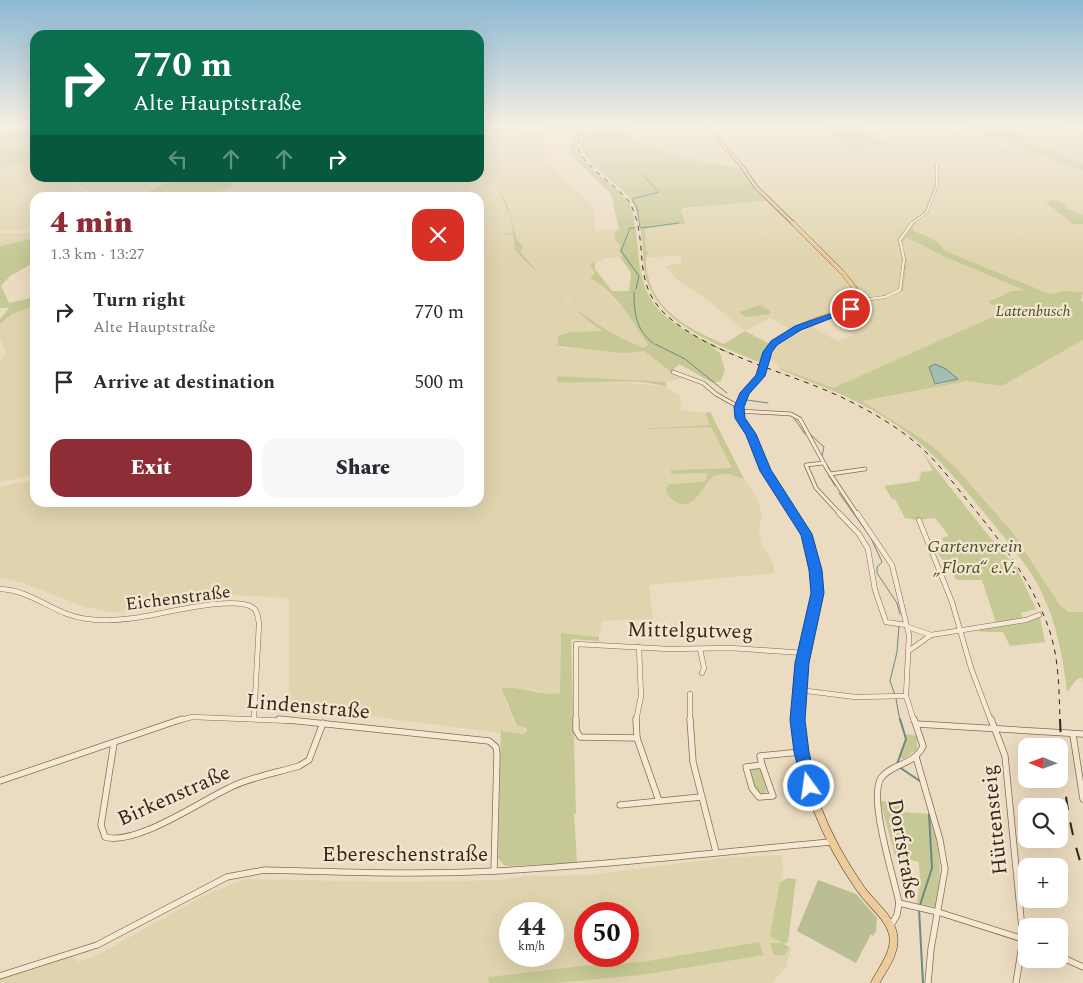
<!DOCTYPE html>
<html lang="en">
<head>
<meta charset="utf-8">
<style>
	:root { --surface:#fff; --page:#f7f7f7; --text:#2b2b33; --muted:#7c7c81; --accent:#8e2d35 }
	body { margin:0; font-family:Spectral,serif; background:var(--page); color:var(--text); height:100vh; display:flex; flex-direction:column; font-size:19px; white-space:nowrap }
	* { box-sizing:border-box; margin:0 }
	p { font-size:16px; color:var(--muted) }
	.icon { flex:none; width:28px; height:28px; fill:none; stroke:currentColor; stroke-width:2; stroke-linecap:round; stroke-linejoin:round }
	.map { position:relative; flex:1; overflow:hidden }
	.sheet { position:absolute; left:30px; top:192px; width:454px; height:315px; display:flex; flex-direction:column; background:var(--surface); border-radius:15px; box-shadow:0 5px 20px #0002 }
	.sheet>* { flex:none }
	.top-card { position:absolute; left:30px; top:30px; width:454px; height:152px; border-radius:15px; box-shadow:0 5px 20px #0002; background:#0b6e4f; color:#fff; overflow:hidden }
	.needle { width:32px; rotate:271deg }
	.controls { position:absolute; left:1018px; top:738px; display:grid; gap:10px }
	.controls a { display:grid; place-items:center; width:50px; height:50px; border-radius:10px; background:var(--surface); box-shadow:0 5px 20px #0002; font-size:25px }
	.speed { position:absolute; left:499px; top:902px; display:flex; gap:10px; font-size:25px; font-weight:700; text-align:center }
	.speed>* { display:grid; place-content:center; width:65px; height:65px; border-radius:50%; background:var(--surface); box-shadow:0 5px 20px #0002; line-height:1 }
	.speed small { font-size:12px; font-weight:400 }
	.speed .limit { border:8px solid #d22; background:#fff; color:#111 }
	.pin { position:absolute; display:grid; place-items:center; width:42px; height:42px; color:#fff; margin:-21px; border:2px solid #fff; border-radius:50%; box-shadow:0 1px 5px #0007 }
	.me { position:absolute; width:55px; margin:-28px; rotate:346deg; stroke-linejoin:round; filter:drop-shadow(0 0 4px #0008) }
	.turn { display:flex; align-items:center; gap:18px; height:105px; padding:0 20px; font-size:22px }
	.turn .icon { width:65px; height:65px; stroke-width:2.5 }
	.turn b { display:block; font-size:35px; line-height:42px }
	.lanes { display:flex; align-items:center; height:48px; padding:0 20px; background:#0003; justify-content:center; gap:25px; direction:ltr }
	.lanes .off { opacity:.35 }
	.round { display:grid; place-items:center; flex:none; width:52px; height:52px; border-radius:15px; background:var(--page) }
	.head { display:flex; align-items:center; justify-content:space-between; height:85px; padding:0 20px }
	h1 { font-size:30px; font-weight:800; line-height:38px; color:var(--accent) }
	.cta { display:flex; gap:10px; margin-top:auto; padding:10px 20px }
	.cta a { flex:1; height:58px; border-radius:15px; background:var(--accent); color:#fff; font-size:20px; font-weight:800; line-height:58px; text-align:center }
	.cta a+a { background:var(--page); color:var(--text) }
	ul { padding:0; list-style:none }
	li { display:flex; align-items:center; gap:15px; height:70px; padding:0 20px }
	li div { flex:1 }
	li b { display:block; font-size:19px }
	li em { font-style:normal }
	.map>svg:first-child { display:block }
</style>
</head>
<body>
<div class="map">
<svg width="1083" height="983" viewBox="0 0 1083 983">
	<rect width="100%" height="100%" fill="#ebdbc0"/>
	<g fill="#e0d4ae" fill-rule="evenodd">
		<polygon points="485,124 545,124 547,131 502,137 486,142"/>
		<polygon points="649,124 703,124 741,168 695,160 635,142 628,125"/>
		<polygon points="706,124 817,124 844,147 854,151 888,144 859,124 932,124 953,134 946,142 935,164 935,182 926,207 910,222 898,249 902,262 898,289 876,298 865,296 754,182"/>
		<polygon points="968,128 972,129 972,131 993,137 1083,171 1083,179 982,142 1083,180 1083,292 1064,291 1050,294 945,251 937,241 912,230 916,221 929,210 939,164 948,145"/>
		<polygon points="1016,129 1083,132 1083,163 1022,140 1032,136"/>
		<polygon points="546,134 543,146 544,155 551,165 590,203 594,214 595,231 619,228 616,242 620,245 619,251 623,257 607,258 590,264 595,273 591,279 601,283 626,313 648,344 644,348 616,337 589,320 536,270 520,251 523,248 517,240 507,203 483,167 483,149 486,144 502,138"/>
		<polygon points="479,157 481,168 506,206 513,233 504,233 505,235 479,240 479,198 203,198 231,188 233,178 479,178"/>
		<polygon points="35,159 35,178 66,178 90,197 35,198 35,228 0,231 0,169"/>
		<polygon points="72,178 179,178 136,198 95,197"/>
		<polygon points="766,201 816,248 850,284 857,295 858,300 855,306 790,329 770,318 745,331 710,302 678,280 665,266 682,263 681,256 647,257 645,229 684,223 687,222 681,209"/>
		<polygon points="0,233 35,233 35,238 0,246"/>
		<polygon points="514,234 515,250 523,259 586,319 603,331 564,333 558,336 556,342 560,348 644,351 668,370 683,378 660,383 557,376 581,382 589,380 663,386 680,395 681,410 705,413 710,425 619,430 711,427 732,468 671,470 672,474 708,473 708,476 702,482 669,484 679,503 685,503 689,502 716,475 728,474 744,479 757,498 762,516 759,529 761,544 774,565 774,573 649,585 653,619 602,621 599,637 561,633 560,693 550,695 529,689 503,688 505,700 513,720 516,726 526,728 524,734 518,735 289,706 289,598 234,595 131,612 110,612 85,607 23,583 0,578 0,487 28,481 35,480 35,502 479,502 479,241"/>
		<polygon points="906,236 1024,290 1011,291 991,300 990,303 1002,311 990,318 833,388 780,368 778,364 770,360 777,345 811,327 838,341 854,335 830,319 861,307 865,303 903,291 907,261 902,244"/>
		<polygon points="35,305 35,475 0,482 0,361 6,352 0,339 0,324 12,314"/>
		<polygon points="1083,340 1083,612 1072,613 1056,601 1013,533 956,468 930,444 861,401 967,381 1002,386"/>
		<path d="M781 855 783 868 771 936 791 948 786 967 772 983H0V974L69 954 79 962 99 954 209 893 246 879 397 882 502 880 525 876 589 875 722 858ZM510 914H552V956H510ZM585 914H628V956H585Z"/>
	</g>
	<g fill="#c6c895" fill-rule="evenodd">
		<path d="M483 124 486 126V142L502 137 545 133V124H591L577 139C572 164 618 183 630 205 634 213 634 222 636 231 639 259 638 287 659 310 683 335 712 342 741 358L710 346 720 353 725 370 721 381 713 383 679 364 671 372 644 351 624 353 557 346 558 336 570 332 602 331 586 319 523 259 515 250 513 234 479 241 505 235V232L508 234 513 233C511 213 502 196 491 180 487 175 481 170 480 164 476 150 488 141 483 124ZM562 128H569C572 137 567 145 571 155L611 194 619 230 614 233 616 242 620 245 619 251 623 256 620 257 631 273 629 291H612L595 269V262L590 264 595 273 590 278C616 291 631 321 648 344L644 348C595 330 553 293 521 252L523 246 517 240 507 203 483 167 482 153 486 144C511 133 539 141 562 128Z"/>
		<path d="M595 124H649L628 125 635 142 695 160 740 168 703 124H706C733 154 757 185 785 214 811 242 843 265 865 296L876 298 898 289 902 262 897 239 910 222 924 211 935 182V164L946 142 953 134 932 124 954 132 964 126 962 124C995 124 1026 125 1060 127 1068 128 1075 131 1083 132L1018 130 1032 136 1023 140 1083 163V171L993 137 971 133 973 130 968 128 960 134 1083 180 958 135 948 145 939 164V184L929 210 916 221 912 230 937 241 945 251 1050 294 1064 291 1083 292 1081 300 1083 302V340L1002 386 967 381 862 401 930 444 956 468 1013 533 1059 604 1069 612H1083V682L1082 677 1076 680 1067 692C1063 657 1057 625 1042 593 1032 571 1014 550 999 531 965 489 931 445 884 417 852 397 816 384 781 370L780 368 833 388 990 318 1002 310 988 302 1011 291 1024 290 946 257 906 237 902 244 907 260 903 291 865 303 852 312 812 325 814 327C793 329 771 347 766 365 720 345 651 325 644 267 642 247 643 218 631 200 619 182 575 161 581 138ZM766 201C784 220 855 280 858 300L855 306 790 329 770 344 745 331 724 344C693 331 657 313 648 277 646 268 644 260 649 251H646L645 229 686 223 681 210 684 208ZM935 364 946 369 957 379 938 385 934 383 930 371Z"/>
		<polygon points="817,124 859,124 889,145 851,151 844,147"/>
		<polygon points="35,125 32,133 35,133 35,159 0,169 0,133"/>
		<polygon points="179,178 233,178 231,188 203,197 136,197"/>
		<polygon points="1053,200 1068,205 1065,208 1083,215 1083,224 1073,224 1045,202"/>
		<polygon points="35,238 35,262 10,276 1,286 9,303 35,297 35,305 12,314 0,324 0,319 9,308 0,308 0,246"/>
		<polygon points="760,305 770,311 770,314 746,317 739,312"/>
		<path d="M557 376 665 382 667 387C637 377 589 384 557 382Z"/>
		<path d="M710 412 744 479 728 474 716 475C702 482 692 523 667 494L666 489 669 484 702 482 706 479 708 473 671 474V470L732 468 711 427 619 430 710 425 705 413Z"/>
		<polygon points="923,453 984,530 1016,567 1036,609 1021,613 1023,619 996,623 982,580 957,580 935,549 947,546 941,538 949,536 935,518 918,520 905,518 895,499 892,499 884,486 919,481 921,472 933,471"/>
		<polygon points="1040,617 1045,642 1010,646 1003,632 980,632 978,629 1026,623"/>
		<path d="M561 633 599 637V641L571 639 576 814H574L577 863 505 866 498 858 501 731 524 734 527 730 526 728 517 726 502 690 503 688C523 686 542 697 560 693Z"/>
		<polygon points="907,734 917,736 917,749 904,759 899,758"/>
		<polygon points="752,769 759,768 762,771 767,793 761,794 754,789 750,774"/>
		<path d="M880 801 899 802 902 812 931 814C938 849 944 869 936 907L917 903 920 881 919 862 895 856Z"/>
		<polygon points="788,878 796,879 788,942 784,944 789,947 785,955 774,955 770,943 783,943 770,936 780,882"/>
		<polygon points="759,942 764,955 641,975 554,983 489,983 488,977 583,966 642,962"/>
	</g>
	<polygon fill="#bbbd94" points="818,880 856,894 877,918 876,931 873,936 871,934 856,963 797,931"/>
	<polygon fill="#a3bdb3" stroke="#6b8a80" points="935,364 946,369 958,379 935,384 929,367"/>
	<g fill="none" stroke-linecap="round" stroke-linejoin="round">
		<g stroke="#6b8a80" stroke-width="1">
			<polyline points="642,174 659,192 632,199 637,208 640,228 679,223"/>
			<polyline points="635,228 630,228 621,251 639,276 636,289"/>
			<path d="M634 292C634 313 636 330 653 343"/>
			<polyline points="655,344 685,359 727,393"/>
			<polyline points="747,400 768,403"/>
			<polyline points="794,418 805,434"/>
			<polyline points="811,435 824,447 822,456"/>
			<polyline points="827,465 830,470"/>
			<polyline points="828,474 830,478"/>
			<polyline points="831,479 835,486"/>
			<polyline points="839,493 871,538 882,562 877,567 877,573 897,603 900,614"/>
			<polyline points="895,695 890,681 897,652 899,626"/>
			<polyline points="896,699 900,721"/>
		</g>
		<g stroke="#6b8a80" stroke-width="2">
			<polyline points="897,764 906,739 900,719"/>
			<polyline points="899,767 920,781"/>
			<polyline points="920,905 932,868 929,814"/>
			<polyline points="919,909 923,983"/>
		</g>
		<g stroke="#836c59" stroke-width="2.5">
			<polyline id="minor-far4" points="911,224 927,212 937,185 937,164 947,143 972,124"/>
		</g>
		<g stroke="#836c59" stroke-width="3">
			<polyline id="minor-far3" points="863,300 885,297 900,290 904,259 900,240 912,223"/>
		</g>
		<g stroke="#836c59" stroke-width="4.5">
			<g id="minor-far2">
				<polyline points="673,372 703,383 716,394 739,407"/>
				<polyline points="739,411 791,414 800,419 827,469 857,514"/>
				<polyline points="823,463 806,465 816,488 840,514"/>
				<polyline points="830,474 865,469"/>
			</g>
		</g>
		<g stroke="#836c59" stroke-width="5.5">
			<g id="minor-far1">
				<polyline points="839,513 859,534 868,549 875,590 886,622 906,625"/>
				<polyline points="857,513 892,565 909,635 906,696 914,721"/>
				<polyline points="919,520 952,602 971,668 991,721"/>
				<path d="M0 589C26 590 44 605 67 614 88 622 113 621 135 618 160 615 231 595 252 607 258 610 258 618 259 624L254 718"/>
				<polyline points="908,627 931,635"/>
				<polyline points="700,649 704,668 702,673"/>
				<polyline points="910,650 931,635 1026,620 1039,615"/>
				<polyline points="799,690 855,697 906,696"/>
				<polyline points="177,721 192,717 291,721"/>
				<polyline points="576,721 576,644 669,649 731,648 804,653"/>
				<polyline points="636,721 641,696 639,647"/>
				<polyline points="690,721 690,694"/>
			</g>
		</g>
		<g stroke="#836c59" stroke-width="7">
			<g id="minor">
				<polyline points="279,719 489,741 496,747 497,755 494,871"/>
				<polyline points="576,719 576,730 580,737 637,738 636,719"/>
				<polyline points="690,719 693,762 716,852"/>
				<polyline points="991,719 1005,756 1023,939 1016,983"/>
				<polyline points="917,724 1083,734"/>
				<polyline points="1073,735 1083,799"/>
				<polyline points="637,738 659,801"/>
				<path d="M114 743 101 825 105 837C136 846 199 802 229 788 250 777 276 773 299 766L309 760 323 723"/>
				<polyline points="916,757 940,840 945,869 931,949 928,983"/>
				<polygon points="762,765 773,796 759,797 752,788 746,767"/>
				<polyline points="762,765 760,756 801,752"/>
				<polyline points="0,781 182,719"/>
				<polyline points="620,805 701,797"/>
				<polyline points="899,903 938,912 1026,940"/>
				<path d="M890 927 897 915 899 903C894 877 868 799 881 778 892 763 915 765 923 746L914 719"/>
				<polyline points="1059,956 1083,967"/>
				<path d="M0 976 97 945 227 877 265 870C342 872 419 875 496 871 608 865 719 852 831 842"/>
			</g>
		</g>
		<g stroke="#503b2e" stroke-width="4">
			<polyline id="major-far4" points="704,124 741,165 756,187 794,224"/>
		</g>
		<g stroke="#503b2e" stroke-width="4.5">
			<path id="major-far3" d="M768 352C786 325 829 316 858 306L863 300 843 273 793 223"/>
		</g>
		<g stroke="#503b2e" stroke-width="5.5">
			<polyline id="major-far2" points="769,351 761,376 741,398 740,418 751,434 765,471 794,514"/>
		</g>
		<g stroke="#503b2e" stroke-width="7">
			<polyline id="major-far1" points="793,513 811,546 818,593 802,663 800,721"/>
		</g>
		<g stroke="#503b2e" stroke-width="9">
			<path id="major" d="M800 719C797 777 828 842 860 888 870 903 889 916 893 934 897 952 883 968 875 983"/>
		</g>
		<use href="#minor-far4" stroke="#f6e9d3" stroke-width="2"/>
		<use href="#minor-far3" stroke="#f6e9d3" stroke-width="2.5"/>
		<use href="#minor-far2" stroke="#f6e9d3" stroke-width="3"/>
		<use href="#minor-far1" stroke="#f6e9d3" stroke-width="4.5"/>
		<use href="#minor" stroke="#f6e9d3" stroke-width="5.5"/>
		<use href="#major-far4" stroke="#eccc9a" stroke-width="3"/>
		<use href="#major-far3" stroke="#eccc9a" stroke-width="4"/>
		<use href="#major-far2" stroke="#eccc9a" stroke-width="4.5"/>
		<use href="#major-far1" stroke="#eccc9a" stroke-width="5.5"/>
		<use href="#major" stroke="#eccc9a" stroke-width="8"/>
		<path stroke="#33261d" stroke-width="1" stroke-dasharray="5 5" stroke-linecap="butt" d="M593 124C587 129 579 135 578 143 576 164 621 186 631 205 651 247 628 285 672 320 716 356 787 372 839 396 866 409 894 424 917 444 936 460 951 480 967 500 999 539 1030 578 1048 626 1059 656 1059 689 1060 721"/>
		<path stroke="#33261d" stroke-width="2" stroke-dasharray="13 13" stroke-linecap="butt" d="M1060 719C1062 772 1066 820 1083 870"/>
	</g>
	<linearGradient id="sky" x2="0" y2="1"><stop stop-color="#8cb8d3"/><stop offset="0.48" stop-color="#f6efe3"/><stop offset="1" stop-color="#f6efe3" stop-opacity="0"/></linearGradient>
	<rect width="1083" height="261" fill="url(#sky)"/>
	<polygon fill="#1a73e8" stroke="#114b97" points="848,308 855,309 801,330 777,345 772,352 765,376 749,394 744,407 745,418 756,434 771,470 812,534 822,570 824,593 809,663 805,720 809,752 817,786 815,792 809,794 804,792 794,752 790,720 795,663 811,593 809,570 801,535 760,471 746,435 735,418 734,407 740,393 756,375 763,352 771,341 795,326"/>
	<g text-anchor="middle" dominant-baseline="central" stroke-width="4.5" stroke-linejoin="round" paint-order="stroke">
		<g font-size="15" font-style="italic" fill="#474e25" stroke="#f3e6cf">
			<text x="1033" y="311">Lattenbusch</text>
		</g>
		<g font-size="18" font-style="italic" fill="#474e25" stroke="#f3e6cf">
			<text x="975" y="546">Gartenverein<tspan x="975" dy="21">„Flora“ e.V.</tspan></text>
		</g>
		<g font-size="18" fill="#33261d" stroke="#f3e6cf">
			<text transform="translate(178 598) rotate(-7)">Eichenstraße</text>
		</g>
		<g font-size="21" fill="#33261d" stroke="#f3e6cf">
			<text transform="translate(690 631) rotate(1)">Mittelgutweg</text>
			<text transform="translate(308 707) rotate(5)">Lindenstraße</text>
			<text transform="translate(174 796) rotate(-24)">Birkenstraße</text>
			<text transform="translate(995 820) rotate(-96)">Hüttensteig</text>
			<text transform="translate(903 849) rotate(80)">Dorfstraße</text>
			<text x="405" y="855">Ebereschenstraße</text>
		</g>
	</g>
</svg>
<div class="controls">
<a><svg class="needle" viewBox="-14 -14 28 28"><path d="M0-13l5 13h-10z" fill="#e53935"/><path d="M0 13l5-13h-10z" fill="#7c7c81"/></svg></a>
<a><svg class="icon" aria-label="search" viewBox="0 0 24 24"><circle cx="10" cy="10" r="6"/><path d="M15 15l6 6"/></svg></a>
<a>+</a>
<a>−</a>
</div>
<div class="speed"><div>44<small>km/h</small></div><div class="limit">50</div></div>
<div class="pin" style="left:851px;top:309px;background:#d93025"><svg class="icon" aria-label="arrive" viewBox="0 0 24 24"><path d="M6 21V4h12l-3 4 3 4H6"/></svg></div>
<svg class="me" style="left:809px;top:786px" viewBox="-20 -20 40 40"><circle r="17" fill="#1a73e8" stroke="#fff" stroke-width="3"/><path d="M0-11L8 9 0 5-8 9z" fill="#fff"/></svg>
<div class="top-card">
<div class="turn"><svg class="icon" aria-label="right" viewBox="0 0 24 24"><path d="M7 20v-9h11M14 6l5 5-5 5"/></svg><div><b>770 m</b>Alte Hauptstraße</div></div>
<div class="lanes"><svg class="icon off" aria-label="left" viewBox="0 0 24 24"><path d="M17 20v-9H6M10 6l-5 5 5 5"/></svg><svg class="icon off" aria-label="ahead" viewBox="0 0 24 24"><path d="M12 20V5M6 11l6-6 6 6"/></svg><svg class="icon off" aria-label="ahead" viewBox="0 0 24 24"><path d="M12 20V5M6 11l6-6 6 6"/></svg><svg class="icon" aria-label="right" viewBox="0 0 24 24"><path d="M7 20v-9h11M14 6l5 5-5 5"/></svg></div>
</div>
<section class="sheet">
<div class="head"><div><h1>4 min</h1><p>1.3 km · 13:27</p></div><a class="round" style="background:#d93025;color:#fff"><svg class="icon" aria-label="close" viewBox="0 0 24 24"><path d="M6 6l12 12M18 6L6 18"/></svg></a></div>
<ul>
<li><svg class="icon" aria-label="right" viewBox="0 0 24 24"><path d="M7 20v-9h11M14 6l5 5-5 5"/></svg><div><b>Turn right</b><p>Alte Hauptstraße</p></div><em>770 m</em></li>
<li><svg class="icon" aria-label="arrive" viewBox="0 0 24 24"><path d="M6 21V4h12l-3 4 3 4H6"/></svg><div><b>Arrive at destination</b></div><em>500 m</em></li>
</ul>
<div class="cta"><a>Exit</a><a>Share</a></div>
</section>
</div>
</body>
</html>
